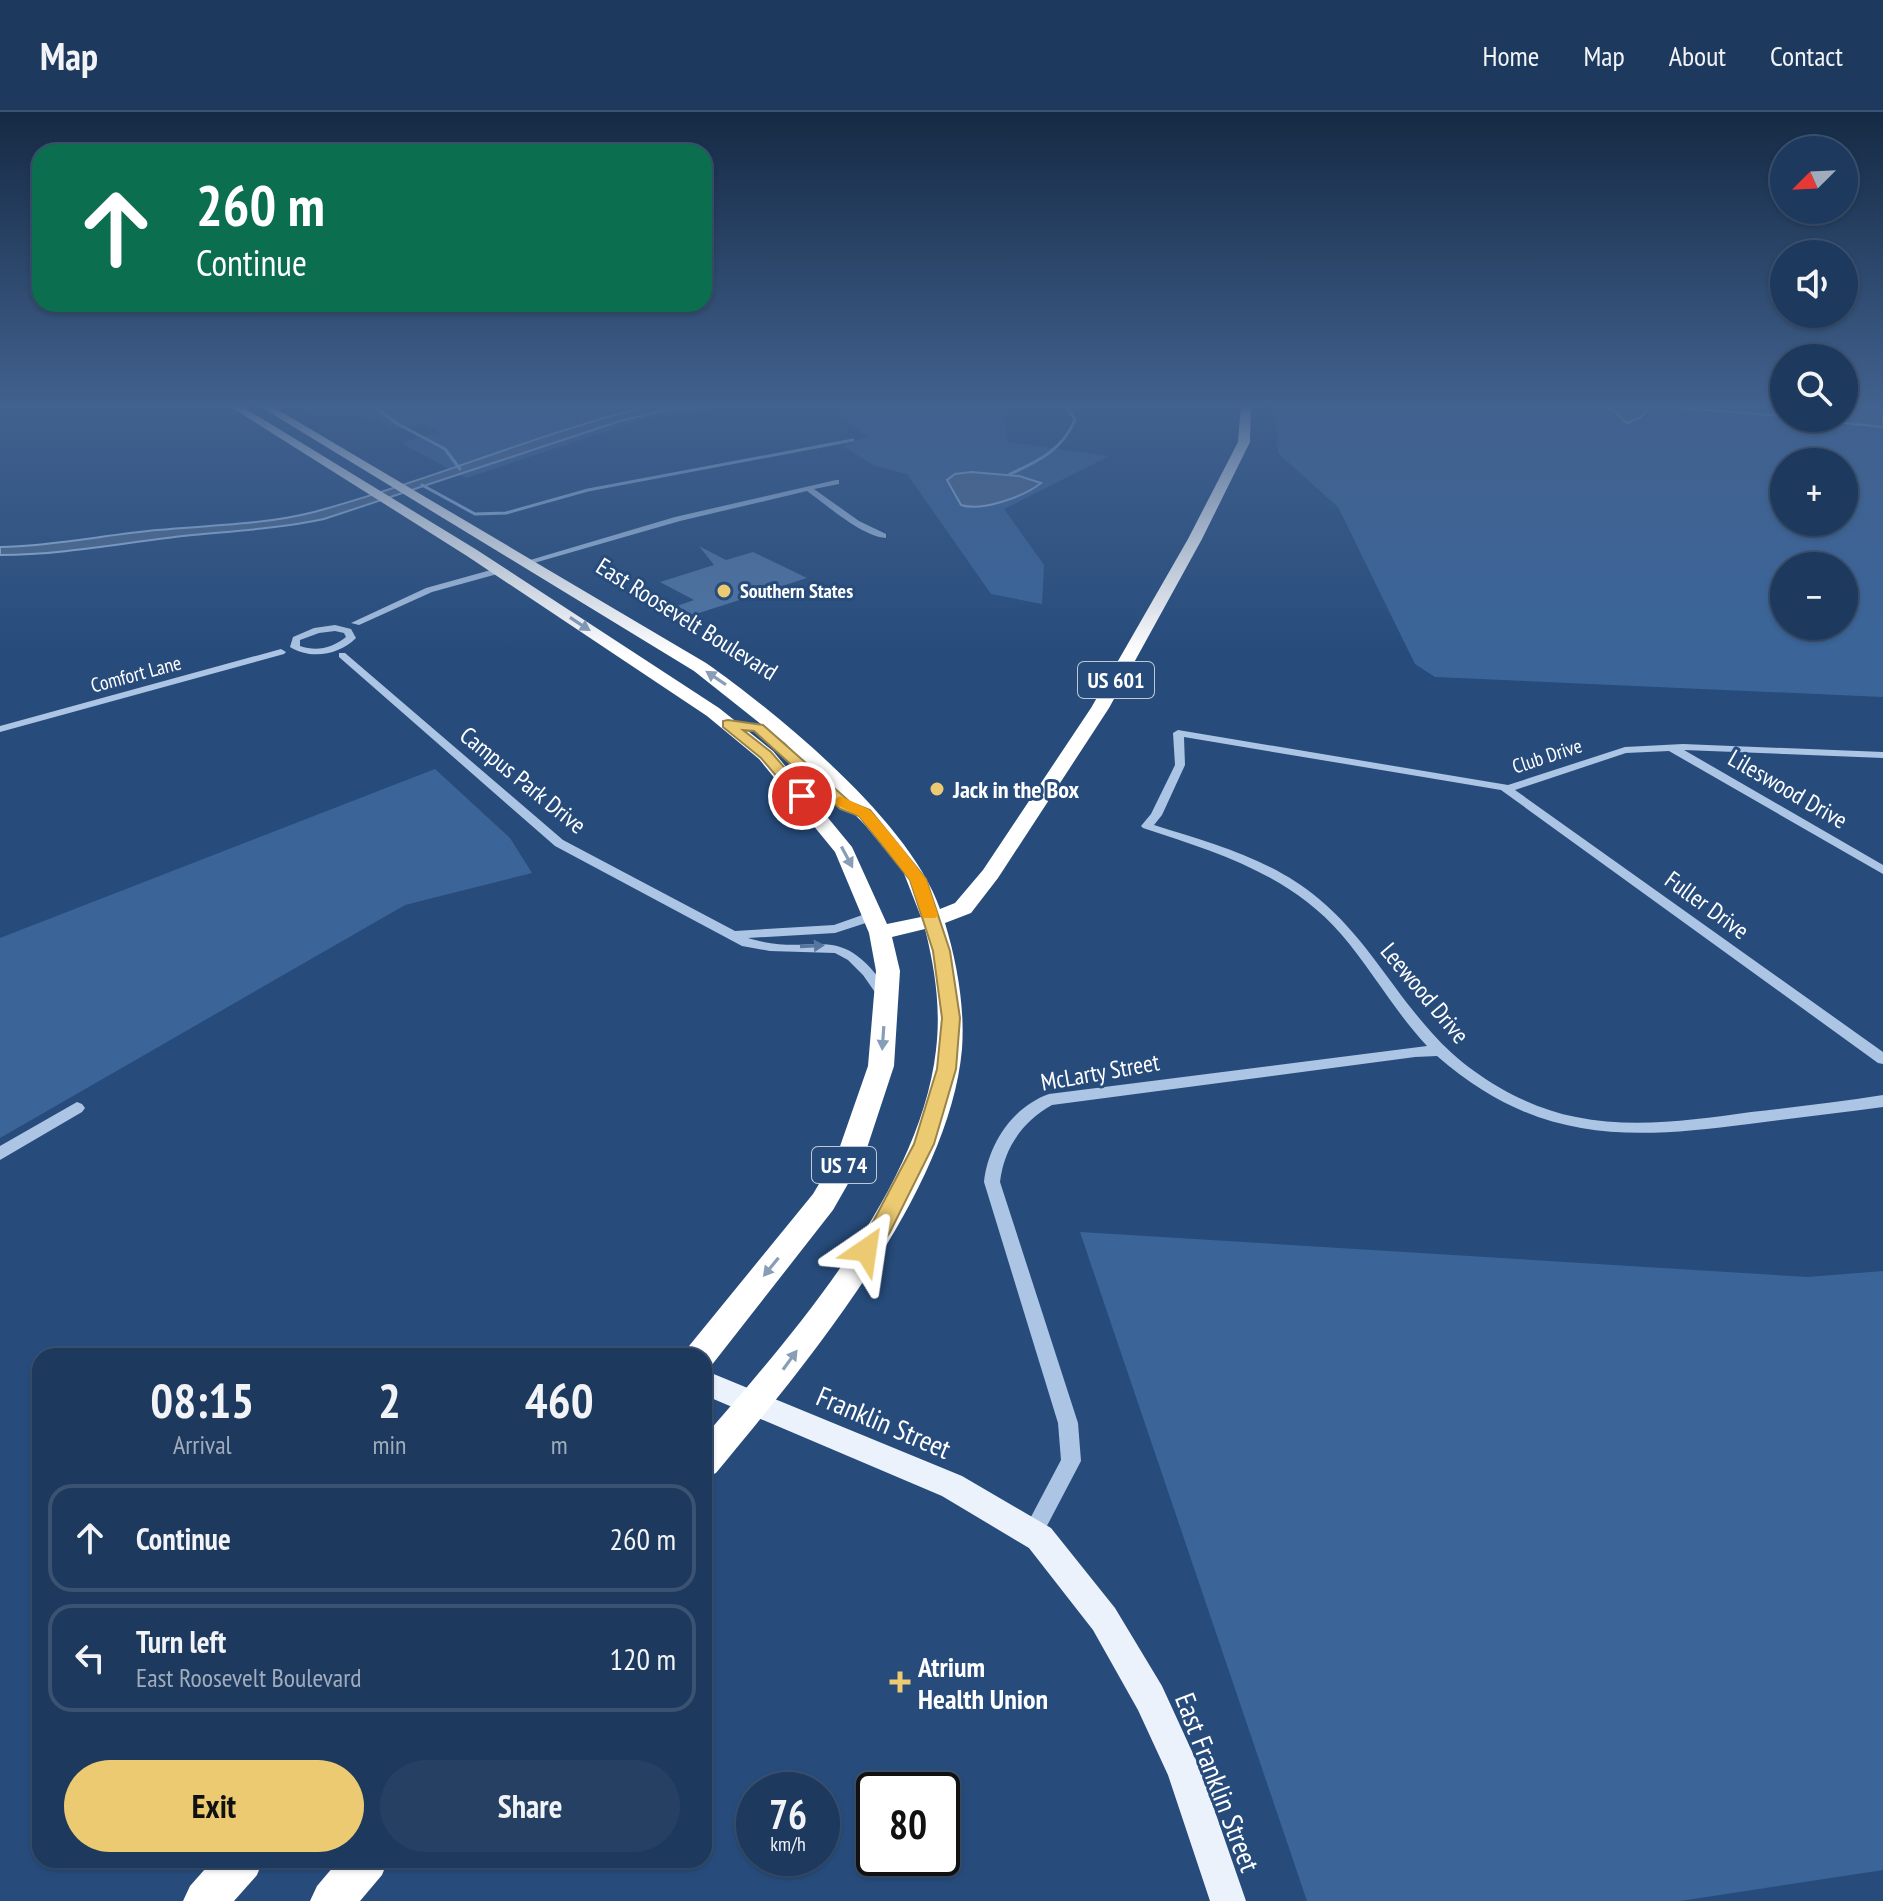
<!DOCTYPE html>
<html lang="en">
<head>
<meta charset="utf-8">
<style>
	:root { --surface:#1d395d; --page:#254063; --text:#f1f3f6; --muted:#a0acbc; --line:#3b5372; --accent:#ecca72 }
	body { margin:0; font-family:"PT Sans Narrow",sans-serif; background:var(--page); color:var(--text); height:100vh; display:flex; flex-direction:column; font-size:30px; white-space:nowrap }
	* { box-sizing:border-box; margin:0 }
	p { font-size:26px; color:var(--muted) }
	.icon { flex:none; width:44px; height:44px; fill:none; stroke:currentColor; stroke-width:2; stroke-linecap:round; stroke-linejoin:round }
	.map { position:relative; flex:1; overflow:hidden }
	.sheet { position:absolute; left:32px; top:1236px; width:680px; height:520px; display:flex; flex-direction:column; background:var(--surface); border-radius:24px; box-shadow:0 2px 6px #0004,0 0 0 2px var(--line) }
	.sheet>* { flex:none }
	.guide { position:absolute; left:32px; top:32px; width:680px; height:168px; border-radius:24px; box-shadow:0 2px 6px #0004,0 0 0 2px var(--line); background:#0b6e4f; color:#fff; overflow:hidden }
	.needle { width:52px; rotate:246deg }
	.controls { position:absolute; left:1770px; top:24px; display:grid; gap:16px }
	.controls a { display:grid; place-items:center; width:88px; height:88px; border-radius:50%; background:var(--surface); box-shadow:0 2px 6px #0004,0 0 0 2px var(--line); font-size:40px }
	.speed { position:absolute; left:736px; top:1660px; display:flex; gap:16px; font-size:40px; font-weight:700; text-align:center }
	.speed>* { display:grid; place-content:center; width:104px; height:104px; border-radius:50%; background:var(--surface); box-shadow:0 2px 6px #0004,0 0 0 2px var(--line); line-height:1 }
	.speed small { font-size:20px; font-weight:400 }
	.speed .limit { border:4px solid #111; border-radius:12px; background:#fff; color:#111 }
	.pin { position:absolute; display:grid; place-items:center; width:68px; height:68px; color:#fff; margin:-34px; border:4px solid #fff; border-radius:50%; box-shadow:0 2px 8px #0007 }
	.me { position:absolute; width:88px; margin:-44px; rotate:32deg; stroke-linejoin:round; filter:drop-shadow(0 0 6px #0008) }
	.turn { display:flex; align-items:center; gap:28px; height:168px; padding:0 32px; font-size:36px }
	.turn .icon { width:104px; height:104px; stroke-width:2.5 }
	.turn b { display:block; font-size:56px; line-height:68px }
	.eta { display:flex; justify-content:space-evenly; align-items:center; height:136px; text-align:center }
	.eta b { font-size:48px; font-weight:600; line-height:56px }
	.action { display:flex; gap:16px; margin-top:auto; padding:16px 32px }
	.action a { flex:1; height:92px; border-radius:48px; background:var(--accent); color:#111; font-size:32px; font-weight:600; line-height:92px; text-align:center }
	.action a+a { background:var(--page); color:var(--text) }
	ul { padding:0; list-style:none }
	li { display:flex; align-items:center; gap:24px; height:108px; margin:0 16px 12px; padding:0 16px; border:4px solid var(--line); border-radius:24px }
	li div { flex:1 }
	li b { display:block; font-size:30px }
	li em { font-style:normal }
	header { display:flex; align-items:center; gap:48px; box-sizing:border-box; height:112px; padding:0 40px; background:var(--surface); border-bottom:2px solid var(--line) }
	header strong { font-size:38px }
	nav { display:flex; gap:44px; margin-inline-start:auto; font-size:28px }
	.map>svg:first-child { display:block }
</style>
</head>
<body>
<header>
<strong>Map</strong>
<nav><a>Home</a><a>Map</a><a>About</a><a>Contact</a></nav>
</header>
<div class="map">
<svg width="1883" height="1789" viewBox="0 0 1883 1789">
	<rect width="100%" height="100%" fill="#274c7c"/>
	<g fill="#3b6599" fill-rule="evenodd">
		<polygon points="296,292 754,292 653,304 466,366 401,331 439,320 425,313 392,317 379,308 347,302 315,303"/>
		<polygon points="832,292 1079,292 1003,297 1008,330 1109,344 1004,397 1044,453 1042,492 991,482 907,362 875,354 843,334 869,324 853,314"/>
		<path d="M1271 292H1592L1611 297 1616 304 1659 294 1705 296 1883 315V585L1435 565 1415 552 1338 395 1278 341 1276 302ZM1784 350H1844V410H1784ZM1784 454H1844V514H1784Z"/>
		<polygon points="435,657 510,726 532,761 405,793 0,1026 0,826"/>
		<polygon points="1080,1120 1808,1165 1883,1159 1883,1758 1680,1789 1307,1789"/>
	</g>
	<g fill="#516c8f" stroke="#a1c0e5" stroke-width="2">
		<path d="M657 292H692L620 309 324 407C277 417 231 419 183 424 122 431 62 443 0 443V435C53 434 104 423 157 418 210 413 263 413 314 400 430 369 540 320 657 292Z"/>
		<polygon points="1592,292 1784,292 1784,304 1659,294 1649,296 1640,306 1627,311 1611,297"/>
		<polygon points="1844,292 1883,292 1883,315 1795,306 1844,306"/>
		<path d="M971 360 1019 364 1041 371C1025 384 982 400 961 393L947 368 955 362Z"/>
	</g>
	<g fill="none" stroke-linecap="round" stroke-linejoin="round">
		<g stroke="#a1c0e5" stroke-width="3">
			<polyline points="371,292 396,311 445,337 460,357"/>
			<path d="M1010 362C1039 349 1062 338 1075 308L1066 292"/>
			<polyline points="422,373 475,402 506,401 588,378 853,328"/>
		</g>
	</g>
	<polygon fill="#5075a4" points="699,434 726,448 753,440 807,466 693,503 677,494 694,488 660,470 714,453"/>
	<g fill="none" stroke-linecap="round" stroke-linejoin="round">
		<g fill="#acc5e4" fill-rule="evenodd">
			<path d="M836 368H839V372L814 377 859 409 886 422V426C861 424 828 394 807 379L680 409 527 453 520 451 675 405Z"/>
			<polygon points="498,456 501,457 501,461 432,480 359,513 351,511 426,476"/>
			<path d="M335 513 351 517 356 526C339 543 311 548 290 535L293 525 314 516ZM335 519 344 521 346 525C332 536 317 540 300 534V528L319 521Z"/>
			<polygon points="281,537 286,540 284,542 0,620 0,614"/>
			<path d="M339 541H345L563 728 735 819 834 813 868 801H878L879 804 878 807 835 821 748 826C819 848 838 802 891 883L889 886H879L863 863 848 848 835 841 770 839 742 834 555 734 339 545Z"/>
			<path d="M1178 618 1508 673 1625 635 1683 632 1883 640V646L1684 638 1883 753V762L1669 639 1626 641 1515 678 1883 940V952L1878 951 1501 678 1184 625 1185 653 1162 703 1154 713C1211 731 1272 747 1319 787 1365 825 1392 877 1432 921 1467 961 1523 995 1576 1005 1634 1017 1693 1008 1751 1000 1795 995 1839 990 1883 983V995C1838 1001 1794 1006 1749 1012 1626 1028 1537 1031 1437 944L1415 945 1052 993C1022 1010 1004 1036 1000 1070L1078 1311 1081 1349 1039 1429 1032 1432 1025 1429 1022 1422 1061 1348 1058 1311 984 1070C988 1033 1012 995 1049 982L1427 934C1395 900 1372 858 1341 822 1289 762 1216 740 1143 716L1141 714 1151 702 1175 653 1173 621Z"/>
			<polygon points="77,990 82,992 85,996 82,1000 0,1048 0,1034"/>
		</g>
		<polygon fill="#ecf2fc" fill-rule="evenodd" points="704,1258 962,1364 1051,1416 1115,1496 1162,1574 1201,1659 1246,1789 1210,1789 1168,1663 1138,1598 1093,1518 1029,1436 942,1384 704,1283"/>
		<g fill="#fff" fill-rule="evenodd">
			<path d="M226 292H238L477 438 719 596 773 639 852 735 887 812 921 805 903 759 865 713 785 631 694 559 256 292H268L706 551C780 603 911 711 940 797L955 791 983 758 1091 596 1188 427 1238 330 1241 292H1251L1250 330 1202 427 1109 596 998 766 971 801 945 811C957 851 965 895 962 937 949 1082 806 1252 716 1361L704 1366V1325C794 1221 920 1078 936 938 941 897 935 857 925 817L892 825 900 859 894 954 865 1042 833 1098 711 1254 704 1257V1244H684L689 1234 813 1082 838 1040 868 954 876 859 869 821 835 740 759 647 707 604 467 444Z"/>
			<polygon points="213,1748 263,1748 257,1763 234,1789 183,1789 190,1774"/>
			<polygon points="339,1748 388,1748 382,1763 360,1789 310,1789 317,1774"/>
		</g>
	</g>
	<defs><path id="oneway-solid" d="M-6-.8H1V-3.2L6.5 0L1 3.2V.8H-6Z" transform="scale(2)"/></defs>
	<g fill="#889db7">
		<use href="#oneway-solid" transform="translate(580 512) rotate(33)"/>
		<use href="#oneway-solid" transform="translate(716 566) rotate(-146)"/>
		<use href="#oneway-solid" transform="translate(847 745) rotate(62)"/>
		<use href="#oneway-solid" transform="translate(883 926) rotate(94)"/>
		<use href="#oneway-solid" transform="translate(771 1155) rotate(129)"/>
		<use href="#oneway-solid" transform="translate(790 1248) rotate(-54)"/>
	</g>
	<use fill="#5676a0" href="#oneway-solid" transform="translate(812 834) rotate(-3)"/>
	<linearGradient id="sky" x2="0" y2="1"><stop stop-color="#152a44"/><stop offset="0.54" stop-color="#41618e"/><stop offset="1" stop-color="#41618e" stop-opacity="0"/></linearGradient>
	<rect width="1883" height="542" fill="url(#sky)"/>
	<polygon fill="#ecca72" stroke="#99834a" stroke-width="2" points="728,608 763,613 850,690 870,698 926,767 950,839 960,906 956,957 934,1032 890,1120 874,1144 866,1147 858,1144 855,1138 874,1108 914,1032 937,957 942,906 933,839 910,768 859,704 840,697 754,619 743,618 771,640 809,684 802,688 796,687 761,646 723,615 723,609"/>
	<polygon fill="#f59e0b" points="840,684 870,698 894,726 926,767 938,803 935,806 923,806 910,768 883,733 859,704 835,692 833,689"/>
	<g fill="#ecca72" stroke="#274c7c" stroke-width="3">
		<circle cx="724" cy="479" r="8"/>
		<circle cx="937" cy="677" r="8"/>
		<path d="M896 1558h8v8h8v8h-8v8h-8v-8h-8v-8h8z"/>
	</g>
	<g text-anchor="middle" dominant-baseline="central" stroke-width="6" stroke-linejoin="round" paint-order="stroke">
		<g font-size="20" font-weight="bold" fill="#fff" stroke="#274c7c" text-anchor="start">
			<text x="740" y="479">Southern States</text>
		</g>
		<g font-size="20" fill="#fff" stroke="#274c7c">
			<text transform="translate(136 562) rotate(-15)">Comfort Lane</text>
			<text transform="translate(1547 644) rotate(-18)">Club Drive</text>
		</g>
		<g fill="#274c7c" stroke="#bec9d8" stroke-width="2">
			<rect x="1078" y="550" width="76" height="36" rx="6"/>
			<rect x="812" y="1035" width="64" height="36" rx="6"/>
		</g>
		<g font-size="22" font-weight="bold" fill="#fff">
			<text x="1116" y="568">US 601</text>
			<text x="844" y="1053">US 74</text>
		</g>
		<g font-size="24" fill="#fff" stroke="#274c7c">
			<text transform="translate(687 507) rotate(32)">East Roosevelt Boulevard</text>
			<text transform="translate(523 668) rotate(39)">Campus Park Drive</text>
			<text transform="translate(1788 677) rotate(30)">Lileswood Drive</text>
			<text transform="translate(1707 793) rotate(36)">Fuller Drive</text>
			<text transform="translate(1425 881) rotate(50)">Leewood Drive</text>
			<text transform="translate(1100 960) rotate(-10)">McLarty Street</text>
		</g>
		<g font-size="24" font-weight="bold" fill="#fff" stroke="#274c7c" text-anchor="start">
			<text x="953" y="677">Jack in the Box</text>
		</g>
		<g font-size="28" fill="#fff" stroke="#274c7c">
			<text transform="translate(884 1310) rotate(23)">Franklin Street</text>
			<text transform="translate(1218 1670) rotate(69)">East Franklin Street</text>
		</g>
		<g font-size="28" font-weight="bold" fill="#fff" stroke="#274c7c" text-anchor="start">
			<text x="918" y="1554">Atrium<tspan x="918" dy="32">Health Union</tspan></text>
		</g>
	</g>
</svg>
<div class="controls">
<a><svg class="needle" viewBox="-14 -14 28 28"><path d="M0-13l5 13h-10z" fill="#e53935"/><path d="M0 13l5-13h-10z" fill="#a0acbc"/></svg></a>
<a><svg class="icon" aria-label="sound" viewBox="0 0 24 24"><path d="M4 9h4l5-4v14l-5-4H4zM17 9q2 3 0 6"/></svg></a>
<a><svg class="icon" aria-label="search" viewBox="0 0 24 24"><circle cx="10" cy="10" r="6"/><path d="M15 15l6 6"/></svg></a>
<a>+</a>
<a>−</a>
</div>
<div class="speed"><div>76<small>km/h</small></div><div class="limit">80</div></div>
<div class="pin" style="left:802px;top:684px;background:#d93025"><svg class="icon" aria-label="arrive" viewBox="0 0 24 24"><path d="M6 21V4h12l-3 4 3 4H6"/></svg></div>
<svg class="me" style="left:866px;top:1138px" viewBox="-20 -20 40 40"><path d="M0-17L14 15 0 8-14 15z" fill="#ecca72" stroke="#fff" stroke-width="4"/></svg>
<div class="guide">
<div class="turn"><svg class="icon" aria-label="ahead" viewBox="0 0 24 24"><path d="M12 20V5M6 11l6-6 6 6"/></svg><div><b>260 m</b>Continue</div></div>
</div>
<section class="sheet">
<div class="eta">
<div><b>08:15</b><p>Arrival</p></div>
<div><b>2</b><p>min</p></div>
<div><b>460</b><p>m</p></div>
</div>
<ul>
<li><svg class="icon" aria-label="ahead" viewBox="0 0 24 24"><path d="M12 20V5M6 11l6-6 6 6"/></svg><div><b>Continue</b></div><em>260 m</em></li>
<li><svg class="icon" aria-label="left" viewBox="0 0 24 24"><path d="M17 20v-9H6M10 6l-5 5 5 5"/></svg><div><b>Turn left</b><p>East Roosevelt Boulevard</p></div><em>120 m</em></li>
</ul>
<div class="action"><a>Exit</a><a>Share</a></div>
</section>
</div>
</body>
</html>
